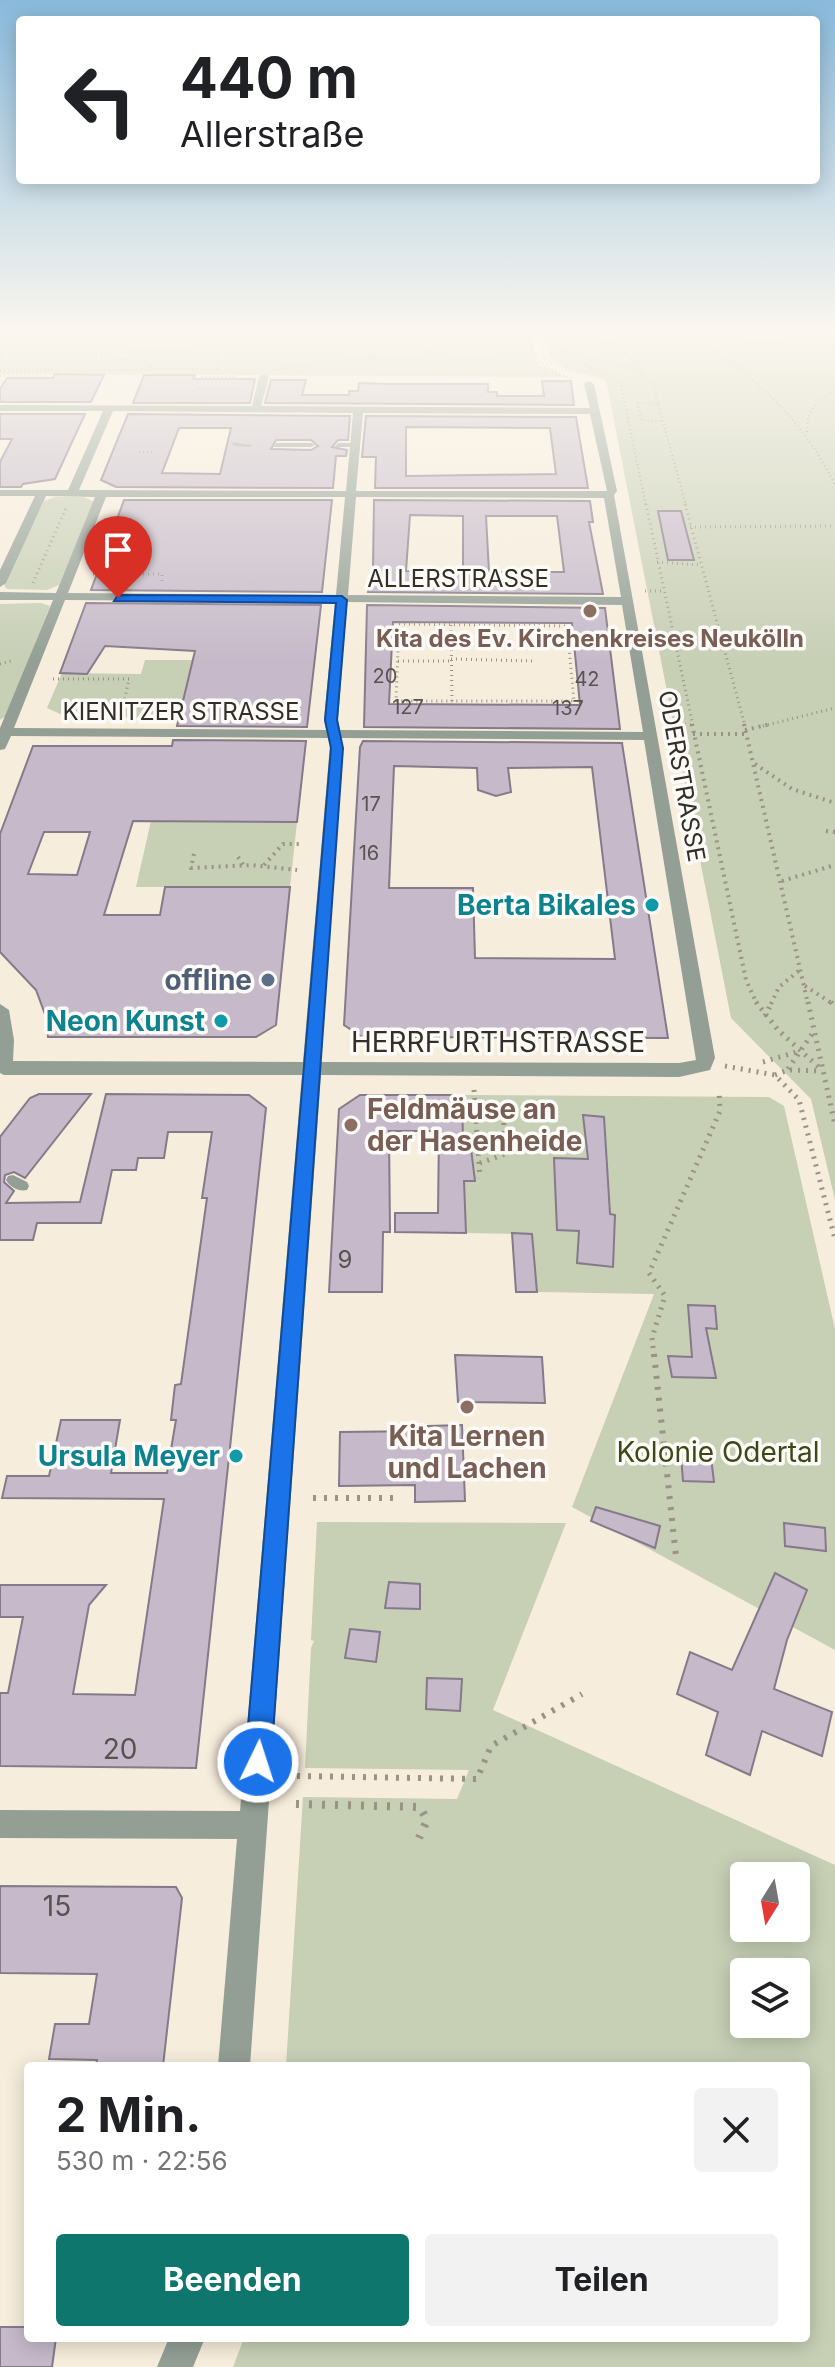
<!DOCTYPE html>
<html lang="de">
<head>
<meta charset="utf-8">
<style>
	:root { --surface:#fff; --page:#f2f2f2; --text:#202124; --muted:#757577; --accent:#0f766e }
	body { margin:0; font-family:Inter,sans-serif; background:var(--page); color:var(--text); height:100vh; display:flex; flex-direction:column; font-size:30px; white-space:nowrap }
	* { box-sizing:border-box; margin:0 }
	p { font-size:26px; color:var(--muted) }
	.icon { flex:none; width:44px; height:44px; fill:none; stroke:currentColor; stroke-width:2; stroke-linecap:round; stroke-linejoin:round }
	.map { position:relative; flex:1; overflow:hidden }
	.panel { position:absolute; left:24px; top:2062px; width:786px; height:280px; display:flex; flex-direction:column; background:var(--surface); border-radius:8px; box-shadow:0 4px 20px #0003 }
	.panel>* { flex:none }
	.guide { position:absolute; left:16px; top:16px; width:804px; height:168px; border-radius:8px; box-shadow:0 4px 20px #0003; background:#fff; color:var(--text); overflow:hidden }
	.needle { width:52px; rotate:191deg }
	.tools { position:absolute; left:730px; top:1862px; display:grid; gap:16px }
	.tools a { display:grid; place-items:center; width:80px; height:80px; border-radius:8px; background:var(--surface); box-shadow:0 4px 20px #0003; font-size:40px }
	.pin { position:absolute; display:grid; place-items:center; width:68px; height:68px; color:#fff; margin:-82px -34px; border-radius:50% 50% 50% 0; rotate:-45deg; box-shadow:0 0 8px #0007 }
	.pin .icon { rotate:45deg }
	.me { position:absolute; width:88px; margin:-44px; rotate:4deg; stroke-linejoin:round; filter:drop-shadow(0 0 6px #0008) }
	.turn { display:flex; align-items:center; gap:28px; height:168px; padding:0 32px; font-size:36px }
	.turn .icon { width:104px; height:104px; stroke-width:2.5 }
	.turn b { display:block; font-size:56px; line-height:68px }
	.round { display:grid; place-items:center; flex:none; width:84px; height:84px; border-radius:8px; background:var(--page) }
	.overview { display:flex; align-items:center; justify-content:space-between; height:136px; padding:0 32px }
	h1 { font-size:48px; font-weight:700; line-height:60px }
	.cta { display:flex; gap:16px; margin-top:auto; padding:16px 32px }
	.cta a { flex:1; height:92px; border-radius:8px; background:var(--accent); color:#fff; font-size:32px; font-weight:700; line-height:92px; text-align:center }
	.cta a+a { background:var(--page); color:var(--text) }
	.map>svg:first-child { display:block }
</style>
</head>
<body>
<div class="map">
<svg width="835" height="2367" viewBox="0 0 835 2367">
	<rect width="100%" height="100%" fill="#f7eddc"/>
	<g fill="#c7cfb5" fill-rule="evenodd">
		<path d="M0 331H526C546 361 521 364 570 377L0 374Z"/>
		<polygon points="543,331 835,331 835,1200 811,1099 731,1018 606,380 569,370 550,359"/>
		<polygon points="55,497 84,497 94,502 59,585 47,590 7,589 4,585 44,501"/>
		<polygon points="0,604 41,603 50,606 6,716 0,720"/>
		<polygon points="145,660 193,660 179,718 67,717 47,708 62,673 141,674"/>
		<polygon points="151,821 297,822 290,887 136,887"/>
		<polygon points="462,1095 769,1097 784,1106 835,1329 835,1650 572,1507 654,1294 537,1292 532,1234 466,1233"/>
		<path d="M317 1522 566 1523 493 1710 835 1865V2367H233L244 2338H806V2066H286L303 1797 457 1799 469 1770 305 1768 311 1648 314 1641 311 1640ZM744 1876H796V1928H744ZM744 1972H796V2024H744Z"/>
	</g>
	<g fill="#c6baca" stroke="#857a89" stroke-width="2" fill-rule="evenodd">
		<polygon points="55,374 104,375 91,402 0,402 0,389 7,378 53,378"/>
		<polygon points="144,375 195,375 193,379 255,379 250,403 133,403"/>
		<polygon points="271,380 306,380 302,395 349,395 349,391 358,391 359,383 386,384 488,384 488,392 497,392 497,396 544,396 542,381 571,381 574,405 265,403"/>
		<polygon points="0,414 85,414 55,479 23,484 21,487 0,487 0,462 12,439 0,439"/>
		<path d="M128 414 350 416 348 440H338L332 447 347 450 346 456H336L333 488 116 487 101 480ZM179 428H231L220 474 162 473ZM276 440H311L318 446 311 450 271 449Z"/>
		<path d="M366 416 576 417 588 488H375L376 457H362ZM406 427 550 428 556 474 406 476Z"/>
		<polygon points="124,500 332,500 322,592 91,590"/>
		<path d="M374 500 590 501 593 522H589L603 594 368 592 373 568ZM410 515 463 516V572L406 571ZM486 516H557L564 572H489Z"/>
		<polygon points="658,511 681,511 694,560 668,560"/>
		<polygon points="86,603 321,605 307,727 177,726 195,651 105,646 87,674 60,673"/>
		<path d="M367 605 605 608 620 729 364 727ZM393 622 572 623 580 705 389 704Z"/>
		<path d="M173 740 306 741 297 822 133 821 104 915H160L165 887H290L276 1025 256 1037H48L46 1017 36 990 0 952V834L33 746H172ZM44 832H90L77 875 28 874Z"/>
		<path d="M363 741 622 743 668 1038 362 1037 344 1025 360 747ZM394 766 477 768 478 790 496 796 511 792 508 768 592 767 615 959 475 958 473 888H389Z"/>
		<polygon points="39,1094 91,1094 25,1178 14,1172 5,1175 4,1182 14,1191 6,1203 80,1202 106,1094 249,1095 266,1108 196,1768 0,1766 0,1693 8,1693 23,1617 0,1617 0,1585 106,1585 89,1605 73,1694 135,1695 164,1499 2,1498 7,1476 49,1476 61,1420 120,1420 111,1473 167,1473 176,1420 171,1420 175,1385 181,1384 207,1198 202,1198 212,1132 168,1132 164,1158 138,1158 136,1170 112,1170 101,1223 37,1223 33,1240 0,1240 0,1137 30,1098"/>
		<polygon points="360,1095 462,1095 463,1141 470,1141 475,1181 464,1181 466,1233 395,1232 395,1213 438,1213 439,1131 389,1131 390,1232 383,1232 382,1292 329,1292 339,1109"/>
		<polygon points="583,1115 604,1117 610,1214 615,1215 613,1267 577,1263 579,1231 557,1230 554,1158 588,1159"/>
		<polygon points="512,1233 532,1234 537,1292 516,1292"/>
		<polygon points="688,1305 715,1306 717,1329 706,1328 716,1378 672,1377 668,1356 692,1357"/>
		<polygon points="455,1355 542,1357 545,1403 458,1402"/>
		<polygon points="462,1425 465,1501 415,1502 415,1485 339,1486 340,1432 428,1431 428,1426"/>
		<polygon points="681,1456 711,1458 714,1482 683,1481"/>
		<polygon points="596,1507 660,1526 655,1548 591,1521"/>
		<polygon points="784,1523 825,1528 826,1551 785,1546"/>
		<polygon points="775,1573 807,1590 787,1640 774,1689 832,1712 822,1756 762,1731 750,1775 706,1755 718,1712 677,1694 690,1652 732,1670"/>
		<polygon points="389,1582 420,1584 420,1609 385,1608"/>
		<polygon points="350,1629 380,1632 376,1662 345,1658"/>
		<polygon points="427,1678 462,1679 460,1711 426,1709"/>
		<polygon points="0,1886 176,1887 182,1898 163,2066 96,2066 97,2060 49,2059 55,2024 89,2024 97,1974 0,1973"/>
		<polygon points="0,2327 28,2327 28,2338 56,2338 52,2367 0,2367"/>
	</g>
	<g fill="none" stroke-linecap="round" stroke-linejoin="round">
		<g stroke="#999285" stroke-width="2" stroke-dasharray="1 3" stroke-linecap="butt">
			<polyline points="414,331 415,344 435,356 552,364"/>
			<path d="M527 331C538 364 541 368 574 379"/>
			<polyline points="539,331 545,359 572,373"/>
			<polyline points="555,331 563,355 609,375 621,385 646,506"/>
			<polyline points="637,331 650,336"/>
			<polyline points="0,337 532,339"/>
			<path d="M698 340C758 379 803 420 835 485"/>
			<polyline points="614,341 638,367"/>
			<polyline points="781,343 788,331"/>
			<polyline points="559,349 651,337 835,346"/>
			<polyline points="559,350 636,369 652,381 686,506"/>
			<polyline points="92,355 146,363 152,368"/>
			<polyline points="0,356 174,351 217,355"/>
			<polyline points="1,356 16,331"/>
			<polyline points="366,358 379,353 385,339"/>
			<polyline points="146,363 157,331"/>
			<polyline points="267,364 275,338 289,331"/>
			<polyline points="217,369 218,338"/>
			<polyline points="275,370 347,360 435,356"/>
			<polyline points="0,371 211,369 249,374"/>
			<polyline points="0,376 48,377"/>
			<polyline points="201,377 237,377"/>
			<polyline points="198,388 245,388"/>
			<polyline points="658,404 638,403 641,420 662,421"/>
			<path d="M807 432C806 411 817 401 835 391"/>
			<polyline points="139,452 154,452"/>
		</g>
		<g stroke="#999285" stroke-width="3" stroke-dasharray="1 4" stroke-linecap="butt">
			<polyline points="646,504 693,726"/>
			<polyline points="685,504 745,726"/>
			<polyline points="690,527 835,526"/>
			<polyline points="657,562 700,565"/>
			<polyline points="93,574 162,574 162,583"/>
			<polyline points="33,583 66,508"/>
			<polyline points="645,591 663,591"/>
			<polygon points="399,624 567,626 574,701 396,701"/>
			<polyline points="451,625 452,701"/>
			<polyline points="451,659 533,661"/>
			<polyline points="398,661 451,661"/>
			<polyline points="0,664 14,660"/>
			<polyline points="53,679 129,679 123,707 172,708 170,703"/>
			<polyline points="670,725 691,725"/>
			<polyline points="763,726 835,708"/>
		</g>
		<g stroke="#999285" stroke-width="4" stroke-dasharray="2 5" stroke-linecap="butt">
			<polyline points="692,724 746,980 757,1004"/>
			<polyline points="744,724 808,1004"/>
			<polyline points="670,725 691,725"/>
			<polyline points="745,730 771,724"/>
			<polyline points="693,734 746,734"/>
			<polyline points="755,764 792,789 835,803"/>
			<polyline points="826,831 835,832"/>
			<polyline points="194,854 191,868 252,865 297,870"/>
			<polyline points="238,857 244,866"/>
			<polyline points="264,865 283,844 300,844"/>
			<polyline points="782,881 835,865"/>
			<polyline points="805,986 833,1004"/>
			<polyline points="771,1004 779,987 801,969"/>
		</g>
		<g stroke="#999285" stroke-width="5" stroke-dasharray="2 6" stroke-linecap="butt">
			<polyline points="756,1002 778,1030 822,1070"/>
			<polyline points="808,1002 835,1125"/>
			<polyline points="831,1002 835,1007"/>
			<polyline points="765,1016 772,1002"/>
			<polyline points="763,1062 800,1051"/>
			<polyline points="725,1066 775,1075 799,1100 835,1239"/>
			<polyline points="788,1069 814,1031"/>
			<polyline points="775,1075 788,1070 821,1071"/>
			<polyline points="474,1090 480,1178"/>
			<polyline points="473,1105 503,1105 505,1154 480,1163"/>
			<polyline points="480,1140 504,1140"/>
			<polyline points="654,1356 652,1338 665,1296 649,1273 720,1111 719,1091"/>
		</g>
		<g stroke="#999285" stroke-width="6" stroke-dasharray="3 8" stroke-linecap="butt">
			<polyline points="654,1354 676,1556"/>
			<polyline points="313,1498 397,1498"/>
			<polyline points="297,1776 477,1779 491,1746 582,1694"/>
		</g>
		<polyline stroke="#999285" stroke-width="8" stroke-dasharray="3 10" stroke-linecap="butt" points="296,1804 420,1807 427,1820 419,1838"/>
		<g fill="#939f95" fill-rule="evenodd">
			<polygon points="231,442 253,445 249,447 234,446"/>
			<polygon points="276,443 311,443 315,445 311,447 273,447"/>
			<polygon points="338,443 355,443 359,445 355,447 335,447"/>
			<path d="M13 1175 27 1182 29 1186 27 1190C19 1192 10 1187 6 1180L8 1176Z"/>
		</g>
		<g fill="#939f95" fill-rule="evenodd">
			<path d="M264 374 269 377 261 406 590 408 584 384 589 381 594 384 617 491 614 495 715 1058 710 1070 679 1077 321 1075 250 2066H218L237 1839 0 1838V1810L240 1811 302 1075H4L0 1073V1004L9 1010 14 1040 13 1061 303 1062 330 745 328 738 11 736 5 749 0 750V728L53 600H0V592L56 593 95 497 46 496 6 583 0 587V570L35 496H0V490H68L103 411H0V405L252 406 259 377ZM113 411 353 413 346 491 79 490ZM363 413 590 414 607 491H356ZM106 497H345L336 595 68 593ZM356 497 604 498 621 597 348 595ZM65 600 335 602 324 720 326 730 14 728ZM347 602 622 605 643 732 340 730 338 720ZM342 738 644 740 696 1060 679 1063 321 1062Z"/>
			<polygon points="169,2338 205,2338 193,2367 157,2367"/>
		</g>
	</g>
	<linearGradient id="sky" x2="0" y2="1"><stop stop-color="#89badc"/><stop offset="0.5" stop-color="#fbf7ef"/><stop offset="1" stop-color="#fbf7ef" stop-opacity="0"/></linearGradient>
	<rect width="835" height="663" fill="url(#sky)"/>
	<polygon fill="#1a73e8" stroke="#114b97" stroke-width="2" points="118,595 342,596 347,600 337,720 343,748 271,1762 267,1771 258,1775 249,1771 245,1762 331,748 325,720 336,603 114,601"/>
	<g fill="#8d6e63" stroke="#fdfbf8" stroke-width="3">
		<circle cx="590" cy="611" r="8"/>
		<circle cx="351" cy="1125" r="8"/>
		<circle cx="467" cy="1407" r="8"/>
	</g>
	<g fill="#0f9aa8" stroke="#fdfbf8" stroke-width="3">
		<circle cx="652" cy="905" r="8"/>
		<circle cx="221" cy="1021" r="8"/>
		<circle cx="236" cy="1456" r="8"/>
	</g>
	<circle fill="#5c6f8a" stroke="#fdfbf8" stroke-width="3" cx="268" cy="980" r="8"/>
	<g text-anchor="middle" dominant-baseline="central" stroke-width="7" stroke-linejoin="round" paint-order="stroke">
		<g font-size="20" fill="#585250">
			<text x="385" y="676">20</text>
			<text x="587" y="679">42</text>
			<text x="408" y="707">127</text>
			<text x="568" y="708">137</text>
			<text x="371" y="804">17</text>
			<text x="369" y="853">16</text>
		</g>
		<g font-size="24" fill="#332f28" stroke="#fdfbf8">
			<text x="458" y="578">ALLERSTRASSE</text>
			<text x="181" y="711">KIENITZER STRASSE</text>
			<text transform="translate(682 776) rotate(80)">ODERSTRASSE</text>
		</g>
		<g font-size="24" font-weight="bold" fill="#785e54" stroke="#fdfbf8">
			<text x="590" y="638">Kita des Ev. Kirchenkreises Neukölln</text>
		</g>
		<g font-size="24" fill="#585250">
			<text x="345" y="1259">9</text>
		</g>
		<g font-size="28" font-weight="bold" fill="#0d838f" stroke="#fdfbf8" text-anchor="end">
			<text x="636" y="905">Berta Bikales</text>
			<text x="205" y="1021">Neon Kunst</text>
			<text x="220" y="1456">Ursula Meyer</text>
		</g>
		<g font-size="28" font-weight="bold" fill="#4e5e75" stroke="#fdfbf8" text-anchor="end">
			<text x="252" y="980">offline</text>
		</g>
		<g font-size="28" fill="#332f28" stroke="#fdfbf8">
			<text x="498" y="1042">HERRFURTHSTRASSE</text>
		</g>
		<g font-size="28" font-weight="bold" fill="#785e54" stroke="#fdfbf8" text-anchor="start">
			<text x="367" y="1109">Feldmäuse an<tspan x="367" dy="32">der Hasenheide</tspan></text>
			<text x="467" y="1436" text-anchor="middle">Kita Lernen<tspan x="467" dy="32">und Lachen</tspan></text>
		</g>
		<g font-size="28" fill="#3d4816" stroke="#fdfbf8">
			<text x="718" y="1452">Kolonie Odertal</text>
		</g>
		<g font-size="28" fill="#585250">
			<text x="120" y="1749">20</text>
			<text x="57" y="1906">15</text>
		</g>
	</g>
</svg>
<div class="tools">
<a><svg class="needle" viewBox="-14 -14 28 28"><path d="M0-13l5 13h-10z" fill="#e53935"/><path d="M0 13l5-13h-10z" fill="#757577"/></svg></a>
<a><svg class="icon" aria-label="layers" viewBox="0 0 24 24"><path d="M12 4l9 5-9 5-9-5zM3 14l9 5 9-5"/></svg></a>
</div>
<div class="pin" style="left:118px;top:598px;background:#d93025"><svg class="icon" aria-label="arrive" viewBox="0 0 24 24"><path d="M6 21V4h12l-3 4 3 4H6"/></svg></div>
<svg class="me" style="left:258px;top:1762px" viewBox="-20 -20 40 40"><circle r="17" fill="#1a73e8" stroke="#fff" stroke-width="3"/><path d="M0-11L8 9 0 5-8 9z" fill="#fff"/></svg>
<div class="guide">
<div class="turn"><svg class="icon" aria-label="left" viewBox="0 0 24 24"><path d="M17 20v-9H6M10 6l-5 5 5 5"/></svg><div><b>440 m</b>Allerstraße</div></div>
</div>
<section class="panel">
<div class="overview"><div><h1>2 Min.</h1><p>530 m · 22:56</p></div><a class="round"><svg class="icon" aria-label="close" viewBox="0 0 24 24"><path d="M6 6l12 12M18 6L6 18"/></svg></a></div>
<div class="cta"><a>Beenden</a><a>Teilen</a></div>
</section>
</div>
</body>
</html>
